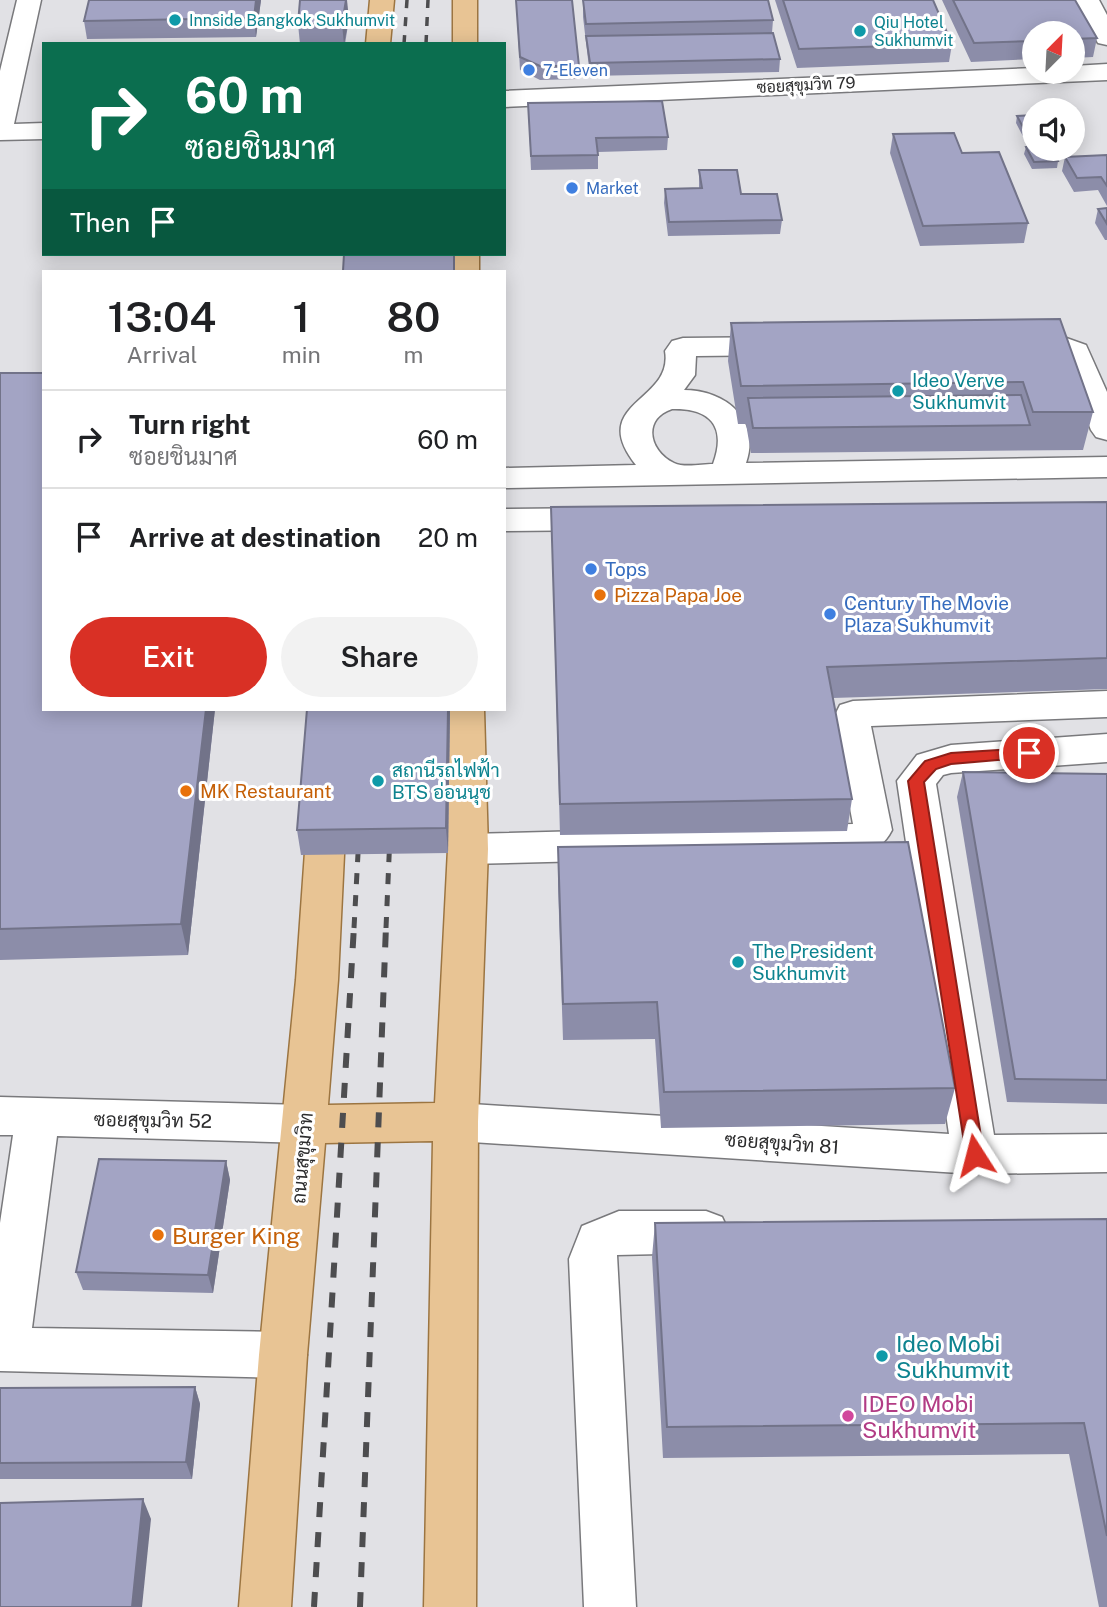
<!DOCTYPE html>
<html lang="en">
<head>
<meta charset="utf-8">
<style>
	:root { --surface:#fff; --page:#f2f2f2; --text:#202124; --muted:#757577; --line:#e0e0e0; --accent:#d93025 }
	body { margin:0; font-family:"Public Sans",Sarabun,sans-serif; background:var(--page); color:var(--text); height:100vh; display:flex; flex-direction:column; font-size:26px; white-space:nowrap }
	* { box-sizing:border-box; margin:0 }
	p { font-size:23px; color:var(--muted) }
	.icon { flex:none; width:38px; height:38px; fill:none; stroke:currentColor; stroke-width:2; stroke-linecap:round; stroke-linejoin:round }
	.map { position:relative; flex:1; overflow:hidden }
	.details { position:absolute; left:42px; top:270px; width:464px; height:441px; display:flex; flex-direction:column; background:var(--surface); border-radius:0px; box-shadow:0 4px 18px #0003 }
	.details>* { flex:none }
	.guide { position:absolute; left:42px; top:42px; width:464px; height:214px; border-radius:0px; box-shadow:0 4px 18px #0003; background:#0b6e4f; color:#fff; overflow:hidden }
	.needle { width:46px; rotate:24deg }
	.fabs { position:absolute; left:1022px; top:21px; display:grid; gap:14px }
	.fabs a { display:grid; place-items:center; width:63px; height:63px; border-radius:50%; background:var(--surface); box-shadow:0 4px 18px #0003; font-size:35px }
	.pin { position:absolute; display:grid; place-items:center; width:60px; height:60px; color:#fff; margin:-30px; border:4px solid #fff; border-radius:50%; box-shadow:0 2px 7px #0007 }
	.me { position:absolute; width:77px; margin:-38px; rotate:351deg; stroke-linejoin:round; filter:drop-shadow(0 0 5px #0008) }
	.turn { display:flex; align-items:center; gap:24px; height:147px; padding:0 28px; font-size:32px }
	.turn .icon { width:91px; height:91px; stroke-width:2.5 }
	.turn b { display:block; font-size:49px; line-height:60px }
	.then { display:flex; align-items:center; height:66px; padding:0 28px; background:#0003; gap:14px; font-size:26px }
	.eta { display:flex; justify-content:space-evenly; align-items:center; height:119px; text-align:center }
	.eta b { font-size:42px; font-weight:600; line-height:49px }
	.action { display:flex; gap:14px; margin-top:auto; padding:14px 28px }
	.action a { flex:1; height:80px; border-radius:42px; background:var(--accent); color:#fff; font-size:28px; font-weight:600; line-height:80px; text-align:center }
	.action a+a { background:var(--page); color:var(--text) }
	ul { padding:0; list-style:none }
	li { display:flex; align-items:center; gap:21px; height:98px; padding:0 28px; border-top:2px solid var(--line) }
	li div { flex:1 }
	li b { display:block; font-size:26px }
	li em { font-style:normal }
	.map>svg:first-child { display:block }
</style>
</head>
<body>
<div class="map">
<svg width="1107" height="1607" viewBox="0 0 1107 1607">
	<rect width="100%" height="100%" fill="#e1e1e5"/>
	<g fill="none" stroke-linecap="round" stroke-linejoin="round">
		<g stroke="#79797c" stroke-width="3">
			<g id="minor">
				<polygon points="17,0 41,0 14,124 44,123 44,139 0,140 0,71"/>
				<polygon points="1075,0 1099,0 1107,15 1107,45 1098,43"/>
				<polygon points="1107,64 1107,80 504,107 504,91 1034,68 1034,72 1073,72 1073,66"/>
				<polygon points="1017,335 1058,335 1086,345 1107,392 1107,440 1096,437 1091,430 1062,357 1054,353 1006,350 1002,344 1006,338"/>
				<path d="M782 337 793 340 797 346 793 352 782 355 696 356 695 375 684 390C726 390 761 420 746 463L1107 457V477L504 488V468L636 465C586 402 674 402 665 351L672 341 683 338ZM672 409C710 408 727 426 713 464 702 464 684 468 674 463 649 451 642 419 672 409Z"/>
				<polygon points="604,508 616,511 621,519 616,527 604,530 504,531 504,509"/>
				<path d="M1107 691V717L871 726 892 830C885 844 876 849 861 854L468 864 454 860 448 849 454 838 468 834 853 824 833 719 840 705 853 701Z"/>
				<polygon points="1107,734 1107,762 951,773 943,775 936,784 994,1135 1107,1134 1107,1172 975,1174 456,1141 440,1135 434,1122 440,1109 456,1103 949,1134 897,781 917,755 951,745"/>
				<polygon points="0,1097 305,1105 321,1111 327,1124 321,1137 305,1143 57,1136 32,1328 283,1332 300,1339 307,1355 300,1371 283,1378 0,1371 0,1223 13,1135 0,1135"/>
				<polygon points="619,1211 706,1211 722,1217 729,1232 722,1247 706,1253 617,1255 636,1607 584,1607 569,1259 582,1226"/>
			</g>
		</g>
		<g stroke="#9c7541" stroke-width="3">
			<g id="major">
				<polygon points="370,0 394,0 390,44 366,44"/>
				<rect x="453" y="0" width="24" height="44"/>
				<rect x="451" y="254" width="28" height="17"/>
				<polygon points="315,709 351,709 338,980 328,1105 435,1103 448,849 448,709 484,709 488,849 478,1122 476,1607 424,1607 433,1141 325,1143 307,1355 291,1607 239,1607 259,1355 296,980"/>
			</g>
		</g>
		<use href="#minor" fill="#fff" fill-rule="evenodd"/>
		<use href="#major" fill="#e8c494" fill-rule="evenodd"/>
		<g stroke="#4d4d4f" stroke-width="3.5" stroke-dasharray="9 9" stroke-linecap="butt">
			<polyline points="404,44 407,0"/>
			<polyline points="426,44 428,0"/>
		</g>
		<g stroke="#4d4d4f" stroke-width="5" stroke-dasharray="11 11" stroke-linecap="butt">
			<polyline points="354,928 359,835"/>
			<polyline points="386,928 390,835"/>
		</g>
		<g stroke="#4d4d4f" stroke-width="6" stroke-dasharray="15 15" stroke-linecap="butt">
			<polyline points="314,1607 354,926"/>
			<polyline points="360,1607 386,926"/>
		</g>
	</g>
	<g fill="#8c8da9">
		<polygon points="89,0 261,0 256,37 87,39 84,21"/>
		<polygon points="516,0 579,66 579,79 540,80 520,70"/>
		<polygon points="583,0 773,20 772,33 780,59 779,72 590,76 583,17"/>
		<polygon points="775,0 933,0 952,44 949,62 797,68"/>
		<polygon points="942,0 1075,0 1097,38 1093,57 1073,58 1073,33 1034,33 1034,59 971,62"/>
		<polygon points="349,19 345,44 300,44 298,24"/>
		<polygon points="528,103 668,137 667,150 598,152 598,169 531,170"/>
		<polygon points="1034,115 1034,149 1058,161 1057,168 1032,169 1024,154 1026,147 1028,146 1016,123 1017,116"/>
		<polygon points="893,134 962,153 1028,223 1024,243 920,246 890,153"/>
		<polygon points="1107,155 1107,206 1098,190 1074,192 1062,171 1065,157"/>
		<polygon points="699,170 741,194 782,220 780,234 668,236 664,203 665,189 699,188"/>
		<polygon points="1107,208 1107,240 1105,240 1095,223 1098,209"/>
		<polygon points="1060,319 1093,412 1083,450 751,453 746,424 738,424 728,361 731,323"/>
		<polygon points="0,373 215,709 188,955 0,960"/>
		<polygon points="1107,502 1107,689 833,698 852,799 847,831 560,835 551,507"/>
		<polygon points="307,709 450,709 448,853 301,855 297,830"/>
		<polygon points="963,772 1107,774 1107,1104 1007,1102 957,797"/>
		<polygon points="558,847 955,1088 945,1124 661,1128 655,1039 563,1040 558,884"/>
		<polygon points="226,1161 230,1180 213,1293 83,1290 76,1272"/>
		<polygon points="1107,1219 1107,1607 1099,1607 1069,1454 663,1458 652,1257 655,1223"/>
		<polygon points="195,1387 200,1404 192,1479 0,1479 0,1388"/>
	</g>
	<g fill="#727389">
		<polygon points="256,0 261,0 256,37 254,18"/>
		<polygon points="346,0 347,0 349,19 344,44 342,24"/>
		<polygon points="206,709 215,709 188,955 181,924"/>
		<polygon points="448,709 450,709 448,853 446,828"/>
		<polygon points="226,1161 230,1180 213,1293 208,1275"/>
		<polygon points="195,1387 200,1404 192,1479 186,1462"/>
		<polygon points="143,1499 151,1519 142,1607 132,1607"/>
	</g>
	<g fill="#a3a4c4" stroke="#727389" stroke-width="2">
		<polygon points="89,0 256,0 254,18 84,21"/>
		<polygon points="300,0 346,0 342,24 298,24"/>
		<polygon points="516,0 572,0 579,66 540,66 520,57"/>
		<polygon points="583,0 768,0 773,20 586,24"/>
		<polygon points="783,0 933,0 952,44 799,49"/>
		<polygon points="953,0 1075,0 1097,38 1073,39 1073,33 1034,33 1034,41 974,43"/>
		<polygon points="773,33 780,59 590,63 586,36"/>
		<polygon points="662,101 668,137 596,138 598,155 531,156 528,103"/>
		<polygon points="1034,115 1034,140 1030,140 1017,116"/>
		<polygon points="954,133 962,153 999,152 1028,223 923,226 893,134"/>
		<polygon points="1034,146 1034,149 1052,149 1058,161 1034,162 1026,147"/>
		<polygon points="1107,155 1107,186 1101,177 1077,178 1065,157"/>
		<polygon points="699,170 737,170 741,194 777,194 782,220 669,222 665,189 702,188"/>
		<polygon points="1107,208 1107,224 1098,209"/>
		<polygon points="344,254 454,254 454,271 343,271"/>
		<polygon points="1060,319 1093,412 1033,412 1023,382 741,386 731,323"/>
		<polygon points="0,373 44,373 44,709 206,709 181,924 0,929"/>
		<polygon points="1021,395 1030,425 753,428 748,398"/>
		<polygon points="1107,502 1107,658 827,667 852,799 560,804 551,507"/>
		<polygon points="307,709 448,709 446,828 297,830"/>
		<polygon points="963,772 1107,774 1107,1080 1015,1079"/>
		<polygon points="908,842 955,1088 664,1092 657,1002 563,1004 558,847"/>
		<polygon points="99,1159 226,1161 208,1275 76,1272"/>
		<polygon points="1107,1219 1107,1536 1084,1423 667,1427 655,1223"/>
		<polygon points="195,1387 186,1462 0,1463 0,1388"/>
		<polygon points="143,1499 132,1607 0,1607 0,1503"/>
	</g>
	<polygon fill="#d93025" stroke="#8d1f18" stroke-width="2" points="1029,748 1037,753 1034,757 951,764 936,769 924,782 984,1155 981,1161 975,1163 968,1161 966,1155 908,781 925,761 951,753"/>
	<g fill="#0f9aa8" stroke="#fff" stroke-width="2.5">
		<circle cx="175" cy="20" r="7"/>
		<circle cx="860" cy="31" r="7"/>
		<circle cx="898" cy="391" r="7"/>
		<circle cx="378" cy="781" r="7"/>
		<circle cx="738" cy="962" r="7"/>
		<circle cx="882" cy="1356" r="7"/>
	</g>
	<g fill="#3f7fe0" stroke="#fff" stroke-width="2.5">
		<circle cx="529" cy="70" r="7"/>
		<circle cx="572" cy="188" r="7"/>
		<circle cx="591" cy="569" r="7"/>
		<circle cx="830" cy="614" r="7"/>
	</g>
	<g fill="#e8710a" stroke="#fff" stroke-width="2.5">
		<circle cx="600" cy="595" r="7"/>
		<circle cx="186" cy="791" r="7"/>
		<circle cx="158" cy="1235" r="7"/>
	</g>
	<circle fill="#d1479c" stroke="#fff" stroke-width="2.5" cx="848" cy="1416" r="7"/>
	<g text-anchor="middle" dominant-baseline="central" stroke-width="6" stroke-linejoin="round" paint-order="stroke">
		<g font-size="16" fill="#0d838f" stroke="#fff" text-anchor="start">
			<text x="189" y="20">Innside Bangkok Sukhumvit</text>
			<text x="874" y="22">Qiu Hotel<tspan x="874" dy="18">Sukhumvit</tspan></text>
		</g>
		<g font-size="16" fill="#366cbe" stroke="#fff" text-anchor="start">
			<text x="543" y="70">7-Eleven</text>
			<text x="586" y="188">Market</text>
		</g>
		<g font-size="16" fill="#2c2c2d" stroke="#fff">
			<text transform="translate(806 85) rotate(-3)">ซอยสุขุมวิท 79</text>
		</g>
		<g font-size="19" fill="#0d838f" stroke="#fff" text-anchor="start">
			<text x="912" y="380">Ideo Verve<tspan x="912" dy="22">Sukhumvit</tspan></text>
			<text x="392" y="770">สถานีรถไฟฟ้า<tspan x="392" dy="22">BTS อ่อนนุช</tspan></text>
			<text x="752" y="951">The President<tspan x="752" dy="22">Sukhumvit</tspan></text>
		</g>
		<g font-size="19" fill="#366cbe" stroke="#fff" text-anchor="start">
			<text x="605" y="569">Tops</text>
			<text x="844" y="603">Century The Movie<tspan x="844" dy="22">Plaza Sukhumvit</tspan></text>
		</g>
		<g font-size="19" fill="#c56008" stroke="#fff" text-anchor="start">
			<text x="614" y="595">Pizza Papa Joe</text>
			<text x="200" y="791">MK Restaurant</text>
		</g>
		<g font-size="19" fill="#2c2c2d" stroke="#fff">
			<text transform="translate(153 1120) rotate(1)">ซอยสุขุมวิท 52</text>
			<text transform="translate(782 1143) rotate(4)">ซอยสุขุมวิท 81</text>
			<text transform="translate(302 1158) rotate(-85)">ถนนสุขุมวิท</text>
		</g>
		<g font-size="23" fill="#c56008" stroke="#fff" text-anchor="start">
			<text x="172" y="1235">Burger King</text>
		</g>
		<g font-size="23" fill="#0d838f" stroke="#fff" text-anchor="start">
			<text x="896" y="1343">Ideo Mobi<tspan x="896" dy="26">Sukhumvit</tspan></text>
		</g>
		<g font-size="23" fill="#b23c85" stroke="#fff" text-anchor="start">
			<text x="862" y="1403">IDEO Mobi<tspan x="862" dy="26">Sukhumvit</tspan></text>
		</g>
	</g>
</svg>
<div class="fabs">
<a><svg class="needle" viewBox="-14 -14 28 28"><path d="M0-13l5 13h-10z" fill="#e53935"/><path d="M0 13l5-13h-10z" fill="#757577"/></svg></a>
<a><svg class="icon" aria-label="sound" viewBox="0 0 24 24"><path d="M4 9h4l5-4v14l-5-4H4zM17 9q2 3 0 6"/></svg></a>
</div>
<div class="pin" style="left:1029px;top:753px;background:#d93025"><svg class="icon" aria-label="arrive" viewBox="0 0 24 24"><path d="M6 21V4h12l-3 4 3 4H6"/></svg></div>
<svg class="me" style="left:975px;top:1155px" viewBox="-20 -20 40 40"><path d="M0-17L14 15 0 8-14 15z" fill="#d93025" stroke="#fff" stroke-width="4"/></svg>
<div class="guide">
<div class="turn"><svg class="icon" aria-label="right" viewBox="0 0 24 24"><path d="M7 20v-9h11M14 6l5 5-5 5"/></svg><div><b>60 m</b>ซอยชินมาศ</div></div>
<div class="then">Then<svg class="icon" aria-label="arrive" viewBox="0 0 24 24"><path d="M6 21V4h12l-3 4 3 4H6"/></svg></div>
</div>
<section class="details">
<div class="eta">
<div><b>13:04</b><p>Arrival</p></div>
<div><b>1</b><p>min</p></div>
<div><b>80</b><p>m</p></div>
</div>
<ul>
<li><svg class="icon" aria-label="right" viewBox="0 0 24 24"><path d="M7 20v-9h11M14 6l5 5-5 5"/></svg><div><b>Turn right</b><p>ซอยชินมาศ</p></div><em>60 m</em></li>
<li><svg class="icon" aria-label="arrive" viewBox="0 0 24 24"><path d="M6 21V4h12l-3 4 3 4H6"/></svg><div><b>Arrive at destination</b></div><em>20 m</em></li>
</ul>
<div class="action"><a>Exit</a><a>Share</a></div>
</section>
</div>
</body>
</html>
